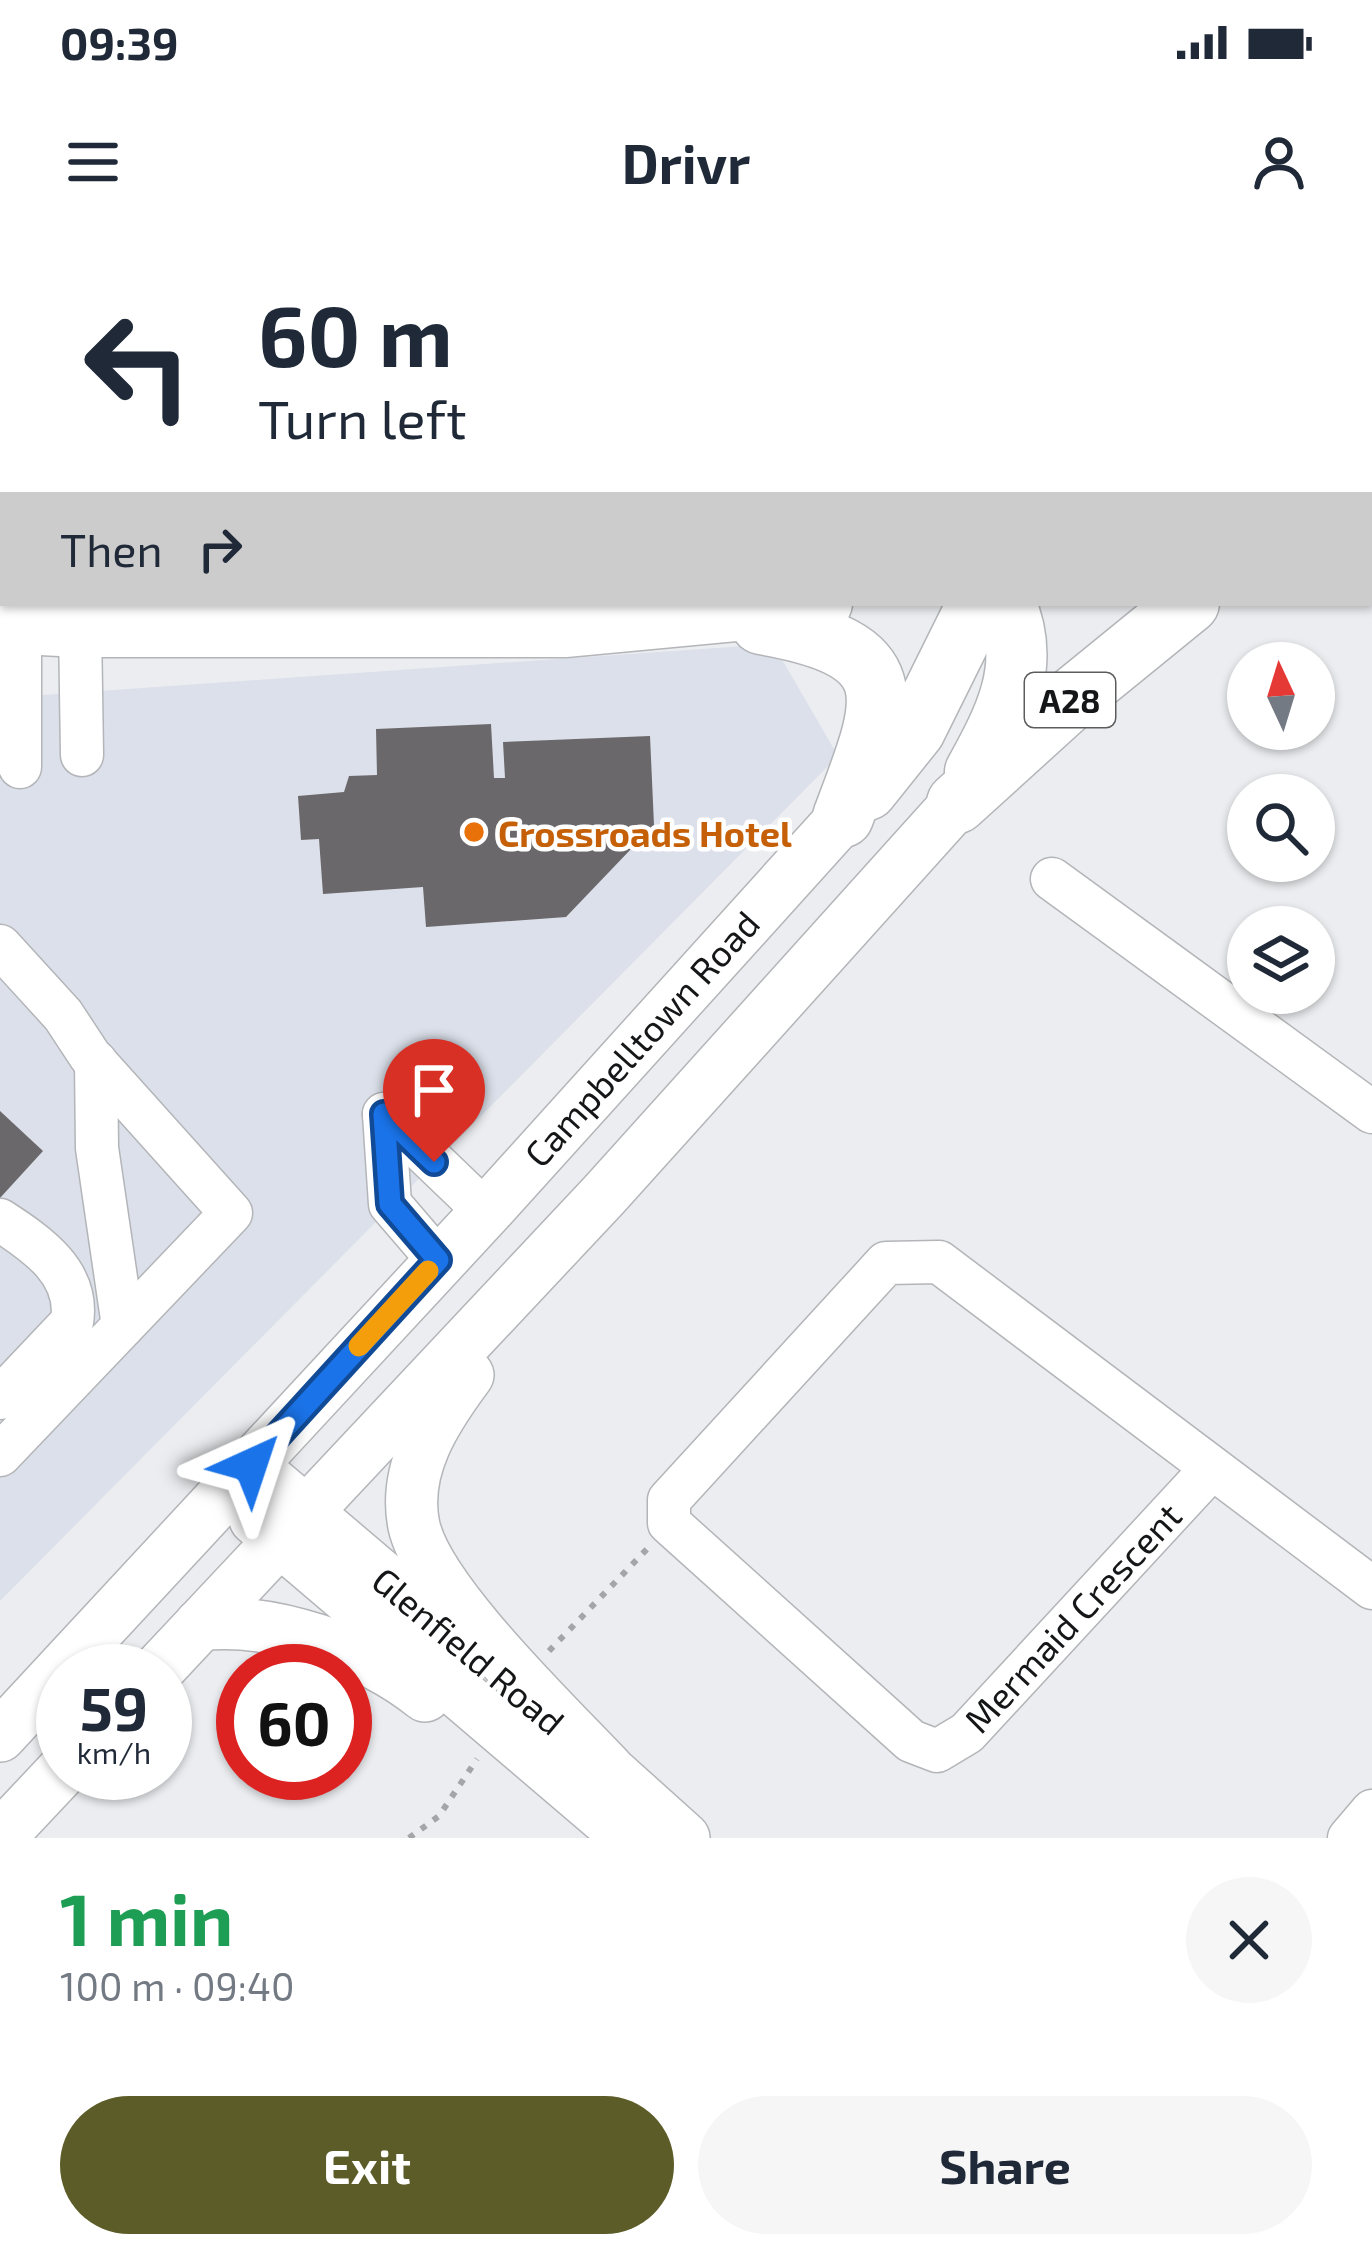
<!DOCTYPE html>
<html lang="en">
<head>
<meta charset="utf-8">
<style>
	:root { --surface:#fff; --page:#f6f6f7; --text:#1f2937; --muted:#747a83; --accent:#5c5c28 }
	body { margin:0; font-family:"Exo 2",sans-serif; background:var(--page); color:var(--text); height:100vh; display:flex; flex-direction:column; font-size:45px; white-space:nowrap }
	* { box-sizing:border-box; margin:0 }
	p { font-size:39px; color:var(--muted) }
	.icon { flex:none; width:66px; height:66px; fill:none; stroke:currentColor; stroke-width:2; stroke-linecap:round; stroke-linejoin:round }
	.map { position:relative; height:1598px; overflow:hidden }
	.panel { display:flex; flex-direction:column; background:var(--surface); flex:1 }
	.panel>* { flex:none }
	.hud { position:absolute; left:0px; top:0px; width:1374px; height:366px; box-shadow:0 3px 9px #0004; background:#fff; color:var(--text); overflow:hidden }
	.needle { width:78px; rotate:356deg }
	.fabs { position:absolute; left:1227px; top:402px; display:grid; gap:24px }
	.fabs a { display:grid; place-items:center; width:108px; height:108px; border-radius:50%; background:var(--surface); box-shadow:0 3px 9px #0004; font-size:60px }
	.speed { position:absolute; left:36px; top:1404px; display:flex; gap:24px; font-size:60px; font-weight:700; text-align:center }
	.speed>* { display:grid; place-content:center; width:156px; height:156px; border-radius:50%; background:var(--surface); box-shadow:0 3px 9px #0004; line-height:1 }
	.speed small { font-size:30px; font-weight:400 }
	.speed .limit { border:18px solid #d22; background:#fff; color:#111 }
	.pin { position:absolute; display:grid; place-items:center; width:102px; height:102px; color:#fff; margin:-123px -51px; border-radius:50% 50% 50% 0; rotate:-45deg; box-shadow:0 0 12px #0007 }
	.pin .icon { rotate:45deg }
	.me { position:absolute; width:132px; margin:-66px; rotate:42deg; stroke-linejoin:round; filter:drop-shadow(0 0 9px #0008) }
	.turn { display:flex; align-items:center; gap:42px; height:252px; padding:0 60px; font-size:54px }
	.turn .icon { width:156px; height:156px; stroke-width:2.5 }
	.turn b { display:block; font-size:84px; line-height:102px }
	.then { display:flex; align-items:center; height:114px; padding:0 60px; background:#0003; gap:24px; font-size:45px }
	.round { display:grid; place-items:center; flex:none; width:126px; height:126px; border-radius:63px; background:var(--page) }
	.head { display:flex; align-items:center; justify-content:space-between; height:204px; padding:0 60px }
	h1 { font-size:72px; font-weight:700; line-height:90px; color:#1e9e55 }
	.action { display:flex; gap:24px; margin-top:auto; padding:24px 60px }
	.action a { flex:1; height:138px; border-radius:72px; background:var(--accent); color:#fff; font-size:48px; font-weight:700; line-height:138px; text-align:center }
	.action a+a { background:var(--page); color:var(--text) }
	.status { display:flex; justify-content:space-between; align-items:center; height:84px; padding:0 60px; background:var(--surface); direction:ltr }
	.status svg { height:33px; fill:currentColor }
	header { display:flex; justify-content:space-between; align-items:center; height:156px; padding:0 60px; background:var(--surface); font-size:54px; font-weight:700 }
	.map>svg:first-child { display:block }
</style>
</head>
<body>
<div class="status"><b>09:39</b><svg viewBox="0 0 49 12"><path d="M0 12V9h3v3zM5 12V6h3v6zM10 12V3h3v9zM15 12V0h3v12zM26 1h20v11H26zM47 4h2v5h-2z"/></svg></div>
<header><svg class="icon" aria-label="menu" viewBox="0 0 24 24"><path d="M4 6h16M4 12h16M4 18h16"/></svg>Drivr<svg class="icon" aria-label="person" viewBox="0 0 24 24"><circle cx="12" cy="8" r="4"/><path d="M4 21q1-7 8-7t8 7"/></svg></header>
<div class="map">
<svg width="1372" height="1598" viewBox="0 0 1372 1598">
	<rect width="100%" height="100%" fill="#ebedf0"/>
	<g fill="#dbe0ea">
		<polygon points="222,0 893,0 893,3 221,3"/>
		<polygon points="773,404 838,516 0,1361 0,458"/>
	</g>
	<g fill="#6b686b">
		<polygon points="491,484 494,538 505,538 503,502 650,496 654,585 566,677 426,687 423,647 323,654 319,599 301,600 298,556 344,552 349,536 377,535 376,489"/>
		<polygon points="0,871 43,911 0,958"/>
	</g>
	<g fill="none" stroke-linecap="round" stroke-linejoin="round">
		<g stroke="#b3b5b8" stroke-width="45">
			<g id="minor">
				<polyline points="935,0 936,3"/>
				<polyline points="259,3 259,0"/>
				<polyline points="751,3 751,0"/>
				<polyline points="1361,3 1362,0"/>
				<polyline points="1371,66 1372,68"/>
				<polyline points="0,80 3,81"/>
				<polyline points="80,387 82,515"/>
				<polyline points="20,527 20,385"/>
				<polyline points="1052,639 1372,872"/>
				<polyline points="0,706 63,775 90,816 231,973 0,1215"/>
				<polyline points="96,822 97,908 123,1086"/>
				<polyline points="384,874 390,964 438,1020"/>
				<polyline points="384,874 486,972"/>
				<path d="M0 980C37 1004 80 1033 72 1082L0 1158"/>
				<polyline points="1212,1228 967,1493 937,1511 911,1501 669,1283 669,1260 886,1023 939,1022 1372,1348"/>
				<polyline points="1349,1598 1372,1571"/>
			</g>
		</g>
		<g stroke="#b3b5b8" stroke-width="54">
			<g id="major">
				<path d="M468 1135C436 1178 402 1229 414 1286 429 1353 558 1476 608 1529"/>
				<polyline points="251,1225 465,1407"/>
				<polyline points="255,1279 629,1598"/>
				<path d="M200 1385C272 1376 369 1411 425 1456"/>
				<polyline points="157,1431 604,955 957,563"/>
				<polyline points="0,1496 486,972 843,577"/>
				<polyline points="585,1509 684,1598"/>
				<polyline points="0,1597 63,1530"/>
			</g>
		</g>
		<g stroke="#b3b5b8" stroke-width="63">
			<g id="highway">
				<polyline points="1371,106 1372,105"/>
				<polyline points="1371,156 1372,155"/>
				<polyline points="1371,231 1372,230"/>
				<polyline points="0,307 3,307"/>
				<polyline points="0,383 80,387 567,387 822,363"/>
				<path d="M761 384C911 410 888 458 843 577"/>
				<path d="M975 532C1005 478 1033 424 1005 363"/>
				<polyline points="867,550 915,490 978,363"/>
				<polyline points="957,563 1076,455 1189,363"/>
			</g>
		</g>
		<g stroke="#a4a5a8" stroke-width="6" stroke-dasharray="6 9" stroke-linecap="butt">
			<polyline points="549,1411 648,1308"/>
			<polyline points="409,1598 439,1576 477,1519"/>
		</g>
		<use href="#minor" stroke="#fff" stroke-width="42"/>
		<use href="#major" stroke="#fff" stroke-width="51"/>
		<use href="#highway" stroke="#fff" stroke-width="60"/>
	</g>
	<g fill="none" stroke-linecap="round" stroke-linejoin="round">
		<g stroke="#114b97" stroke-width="30">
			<polyline id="route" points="251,1225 438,1020 390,964 384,874 434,922"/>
		</g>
		<use href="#route" stroke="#1a73e8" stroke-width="21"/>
		<polyline stroke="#f59e0b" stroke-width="21" points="359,1106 428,1031"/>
	</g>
	<circle fill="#e8710a" stroke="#fff" stroke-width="4.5" cx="474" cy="592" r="12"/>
	<g text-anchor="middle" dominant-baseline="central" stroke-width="9" stroke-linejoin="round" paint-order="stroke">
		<rect fill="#fff" stroke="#5b5c5d" stroke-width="3" x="1025" y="433" width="90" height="54" rx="9"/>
		<g font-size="33" font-weight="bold" fill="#151617">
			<text x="1070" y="460">A28</text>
		</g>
		<g font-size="36" font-weight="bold" fill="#c56008" stroke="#fff" text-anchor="start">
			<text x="498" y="592">Crossroads Hotel</text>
		</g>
		<g font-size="36" fill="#151617" stroke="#fff">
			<text transform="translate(641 798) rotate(-48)">Campbelltown Road</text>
			<text transform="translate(1072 1377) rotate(-47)">Mermaid Crescent</text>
			<text transform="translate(469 1410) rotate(40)">Glenfield Road</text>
		</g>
	</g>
</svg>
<div class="fabs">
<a><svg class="needle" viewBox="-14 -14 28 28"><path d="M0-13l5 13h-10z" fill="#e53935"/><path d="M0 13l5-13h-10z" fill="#747a83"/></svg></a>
<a><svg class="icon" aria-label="search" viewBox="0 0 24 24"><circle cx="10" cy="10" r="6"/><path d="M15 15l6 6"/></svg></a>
<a><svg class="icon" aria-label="layers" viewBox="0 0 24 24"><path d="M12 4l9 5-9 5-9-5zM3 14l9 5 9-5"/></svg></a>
</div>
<div class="speed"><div>59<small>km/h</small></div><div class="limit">60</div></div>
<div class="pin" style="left:434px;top:922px;background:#d93025"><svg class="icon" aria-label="arrive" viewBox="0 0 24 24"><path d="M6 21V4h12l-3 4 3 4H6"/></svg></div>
<svg class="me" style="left:251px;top:1225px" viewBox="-20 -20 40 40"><path d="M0-17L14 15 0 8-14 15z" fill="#1a73e8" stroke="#fff" stroke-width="4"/></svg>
<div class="hud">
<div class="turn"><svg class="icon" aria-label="left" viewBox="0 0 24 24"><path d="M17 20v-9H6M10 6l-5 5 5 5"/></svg><div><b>60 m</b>Turn left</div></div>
<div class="then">Then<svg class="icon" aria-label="right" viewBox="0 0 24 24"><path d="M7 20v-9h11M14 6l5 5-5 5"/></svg></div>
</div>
</div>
<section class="panel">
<div class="head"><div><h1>1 min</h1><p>100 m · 09:40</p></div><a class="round"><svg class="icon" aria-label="close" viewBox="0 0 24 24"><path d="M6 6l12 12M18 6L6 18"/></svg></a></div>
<div class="action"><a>Exit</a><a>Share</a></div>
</section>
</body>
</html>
